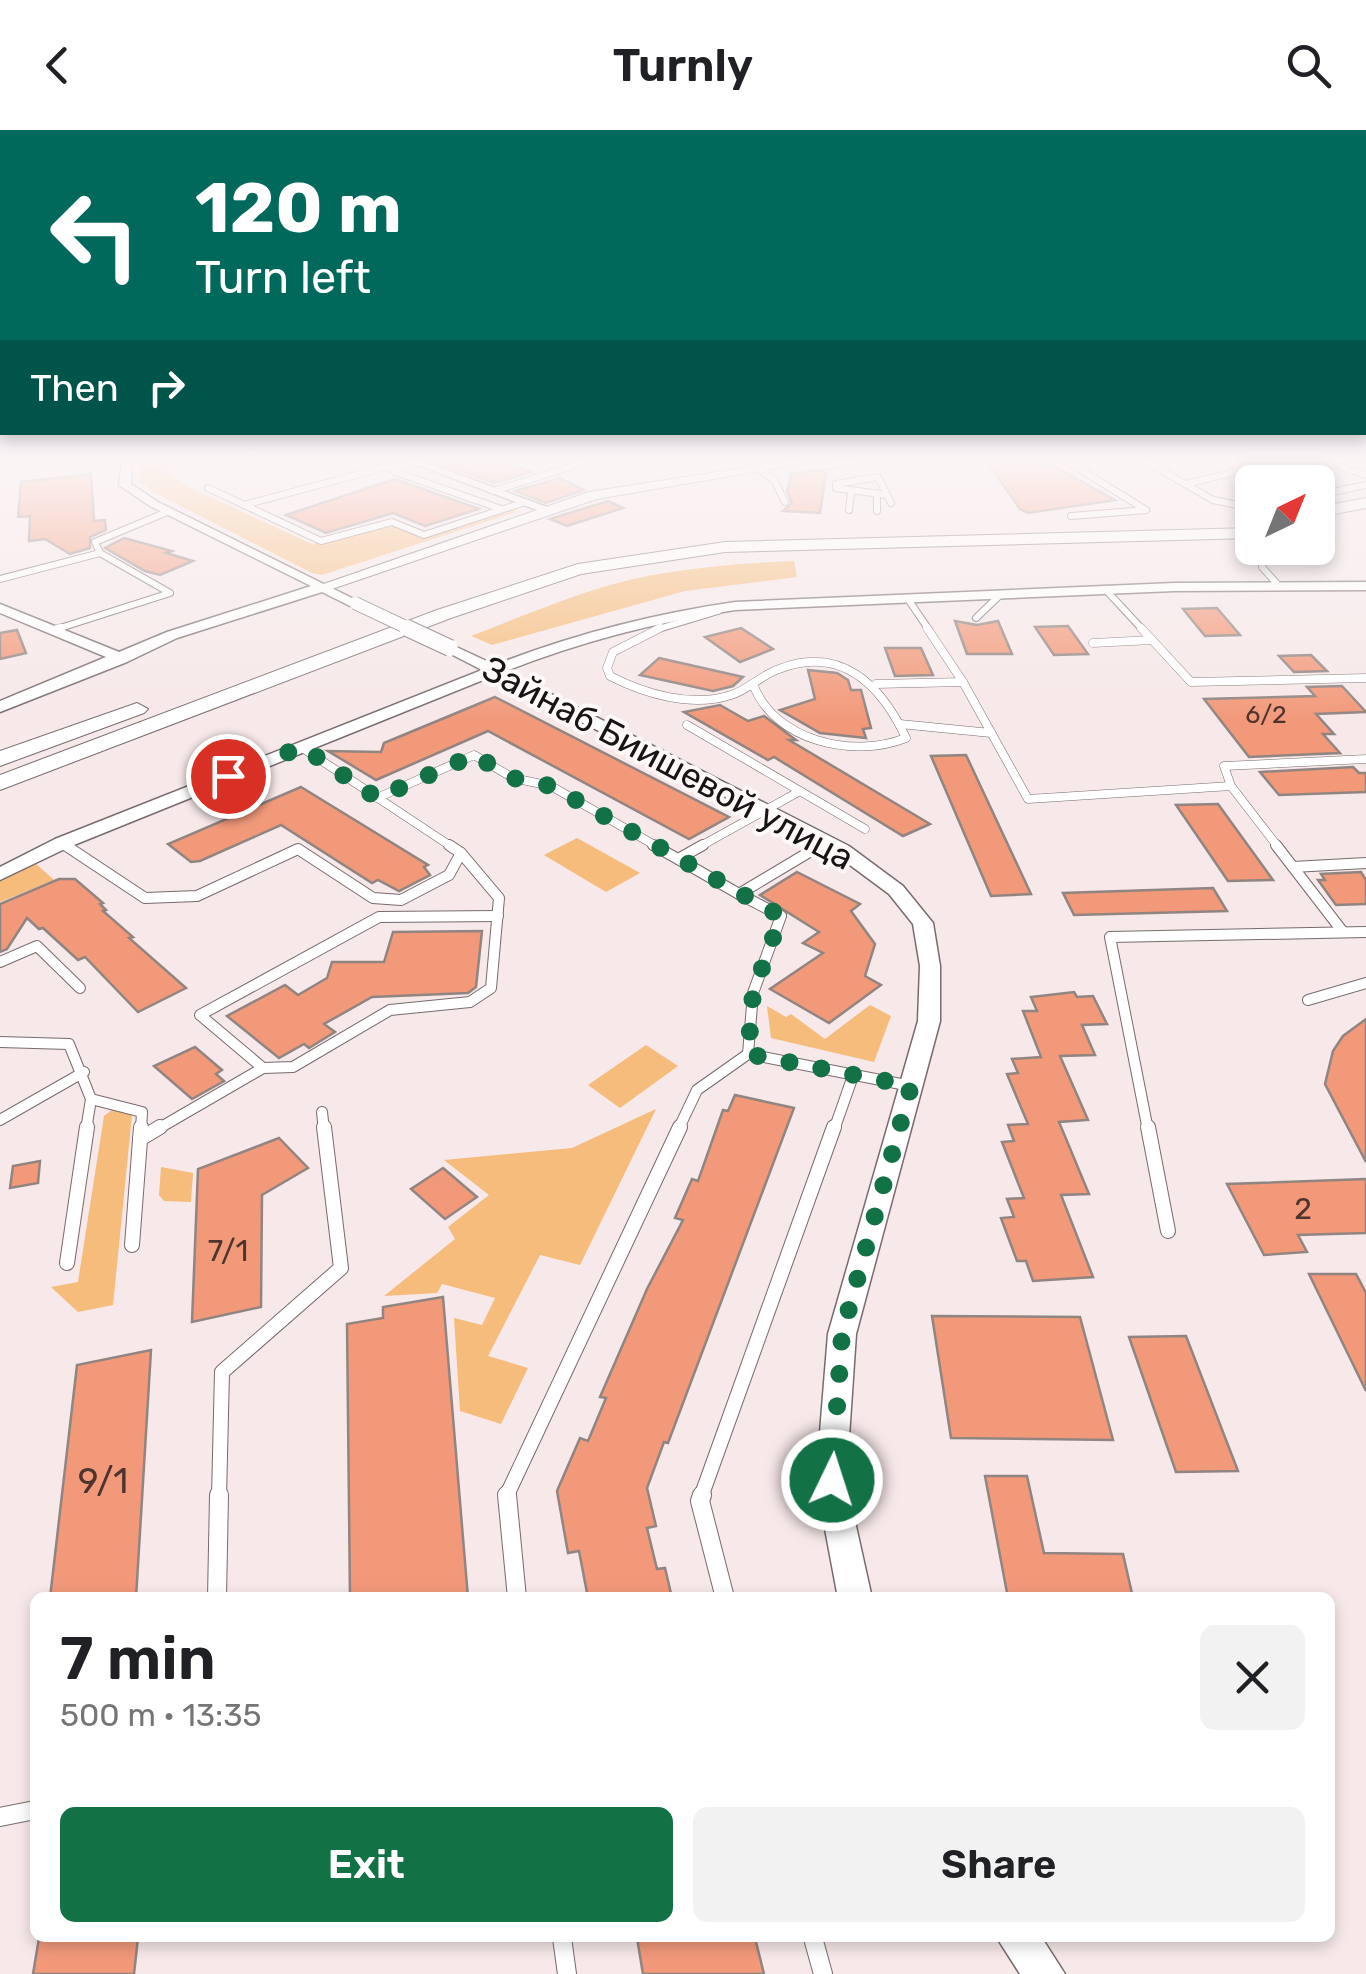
<!DOCTYPE html>
<html lang="en">
<head>
<meta charset="utf-8">
<style>
	:root { --surface:#fff; --page:#f2f2f2; --text:#202124; --muted:#757577; --accent:#137146 }
	body { margin:0; font-family:Rubik,sans-serif; background:var(--page); color:var(--text); height:100vh; display:flex; flex-direction:column; font-size:38px; white-space:nowrap }
	* { box-sizing:border-box; margin:0 }
	p { font-size:32px; color:var(--muted) }
	.icon { flex:none; width:55px; height:55px; fill:none; stroke:currentColor; stroke-width:2; stroke-linecap:round; stroke-linejoin:round }
	.map { position:relative; flex:1; overflow:hidden }
	.side { position:absolute; left:30px; top:1462px; width:1305px; height:350px; display:flex; flex-direction:column; background:var(--surface); border-radius:15px; box-shadow:0 5px 15px #0003 }
	.side>* { flex:none }
	.hud { position:absolute; left:0px; top:0px; width:1368px; height:305px; box-shadow:0 5px 15px #0003; background:#00695c; color:#fff; overflow:hidden }
	.needle { width:65px; rotate:43deg }
	.controls { position:absolute; left:1235px; top:335px; display:grid; gap:20px }
	.controls a { display:grid; place-items:center; width:100px; height:100px; border-radius:15px; background:var(--surface); box-shadow:0 5px 15px #0003; font-size:50px }
	.pin { position:absolute; display:grid; place-items:center; width:85px; height:85px; color:#fff; margin:-42px; border:5px solid #fff; border-radius:50%; box-shadow:0 2px 10px #0007 }
	.me { position:absolute; width:110px; margin:-55px; rotate:4deg; stroke-linejoin:round; filter:drop-shadow(0 0 8px #0008) }
	.turn { display:flex; align-items:center; gap:35px; height:210px; padding:0 30px; font-size:45px }
	.turn .icon { width:130px; height:130px; stroke-width:2.5 }
	.turn b { display:block; font-size:70px; line-height:85px }
	.then { display:flex; align-items:center; height:95px; padding:0 30px; background:#0003; gap:20px; font-size:38px }
	.round { display:grid; place-items:center; flex:none; width:105px; height:105px; border-radius:15px; background:var(--page) }
	.summary { display:flex; align-items:center; justify-content:space-between; height:170px; padding:0 30px }
	h1 { font-size:60px; font-weight:600; line-height:75px }
	.cta { display:flex; gap:20px; margin-top:auto; padding:20px 30px }
	.cta a { flex:1; height:115px; border-radius:15px; background:var(--accent); color:#fff; font-size:40px; font-weight:600; line-height:115px; text-align:center }
	.cta a+a { background:var(--page); color:var(--text) }
	header { display:flex; justify-content:space-between; align-items:center; height:130px; padding:0 30px; background:var(--surface); font-size:45px; font-weight:600 }
	.map>svg:first-child { display:block }
</style>
</head>
<body>
<header><svg class="icon" aria-label="back" viewBox="0 0 24 24"><path d="M15 5l-7 7 7 7"/></svg>Turnly<svg class="icon" aria-label="search" viewBox="0 0 24 24"><circle cx="10" cy="10" r="6"/><path d="M15 15l6 6"/></svg></header>
<div class="map">
<svg width="1366" height="1844" viewBox="0 0 1366 1844">
	<rect width="100%" height="100%" fill="#f7e8e9"/>
	<g fill="#f5bc7b">
		<polygon points="140,332 179,332 166,341 191,358 312,414 393,396 425,407 513,377 516,382 322,445 312,443 151,361 139,351"/>
		<path d="M794 431 797 447 685 461 492 515 471 506C529 484 587 458 647 446 696 437 745 433 794 431Z"/>
		<polygon points="577,708 640,743 606,762 544,725"/>
		<polygon points="36,734 54,750 0,772 0,750"/>
		<polygon points="870,875 891,886 874,932 771,908 767,876 786,887 791,884 825,909"/>
		<polygon points="646,915 678,936 620,978 588,955"/>
		<polygon points="656,979 580,1135 540,1125 488,1226 528,1238 501,1294 460,1281 454,1188 482,1195 495,1168 442,1154 437,1163 384,1166 455,1109 448,1097 489,1065 444,1030 572,1018"/>
		<polygon points="112,980 132,985 113,1175 78,1182 51,1157 78,1152 104,986"/>
		<polygon points="161,1037 193,1043 191,1072 164,1071 159,1065"/>
	</g>
	<g fill="#f2997a" stroke="#918581" stroke-width="2.5">
		<polygon points="436,332 504,332 531,342 494,353"/>
		<polygon points="987,332 1046,332 1115,370 1028,383 1020,379"/>
		<polygon points="819,340 826,343 820,383 783,381 792,373 787,361 791,344"/>
		<polygon points="91,344 94,391 105,390 106,400 90,407 90,418 70,424 45,409 29,411 30,386 18,387 21,352"/>
		<polygon points="560,348 584,360 546,373 515,361"/>
		<polygon points="395,349 479,379 425,396 393,383 326,403 286,385"/>
		<polygon points="608,371 623,378 567,396 550,389"/>
		<polygon points="124,408 172,421 166,423 193,431 160,445 145,441 105,418"/>
		<polygon points="1217,478 1240,505 1205,506 1183,479"/>
		<polygon points="955,491 977,495 998,491 1012,524 967,524"/>
		<polygon points="1068,496 1088,524 1054,525 1035,497"/>
		<polygon points="741,498 773,519 740,532 705,507"/>
		<polygon points="17,500 26,523 0,529 0,503"/>
		<polygon points="885,518 921,518 933,545 895,546"/>
		<polygon points="1311,525 1327,541 1294,542 1279,526"/>
		<polygon points="659,528 743,547 733,556 713,561 640,545"/>
		<polygon points="808,540 837,543 848,550 851,560 861,560 871,598 863,599 866,608 820,603 780,580 815,569"/>
		<polygon points="1342,556 1366,582 1316,584 1334,604 1323,604 1340,623 1249,627 1204,569 1315,566 1307,557"/>
		<polygon points="495,567 729,687 689,709 488,601 376,650 328,621 381,622 384,613"/>
		<polygon points="720,575 748,591 764,586 796,610 789,610 930,694 903,706 774,627 768,630 684,582"/>
		<polygon points="966,625 1031,764 991,766 931,626"/>
		<polygon points="1353,637 1359,643 1366,643 1366,662 1279,665 1260,642"/>
		<polygon points="301,657 428,735 424,737 430,745 399,761 378,750 372,753 281,695 200,731 191,732 168,714"/>
		<polygon points="1218,674 1273,750 1228,751 1176,675"/>
		<polygon points="797,742 860,774 851,781 875,814 865,846 881,855 829,893 770,859 823,823 803,813 819,802 760,765"/>
		<polygon points="1361,742 1366,750 1366,774 1336,775 1318,750 1325,750 1321,744"/>
		<polygon points="59,749 75,749 103,773 100,774 106,780 103,781 133,807 129,808 186,858 138,882 85,827 78,830 43,798 39,799 27,788 7,819 0,822 0,774"/>
		<polygon points="1213,758 1227,781 1074,785 1063,763"/>
		<polygon points="482,801 476,857 468,863 372,867 324,894 335,902 309,918 304,914 279,928 227,886 285,855 298,865 327,848 332,832 384,832 393,802"/>
		<polygon points="1074,862 1077,867 1093,866 1107,894 1082,895 1095,925 1060,926 1088,990 1059,992 1089,1064 1061,1065 1093,1147 1033,1151 1026,1131 1017,1131 1001,1088 1014,1087 1007,1069 1024,1068 1002,1012 1014,1011 1008,995 1028,994 1007,944 1018,943 1012,929 1041,927 1023,881 1037,881 1031,867"/>
		<polygon points="1366,889 1366,1032 1325,954 1333,921 1343,906"/>
		<polygon points="195,917 222,940 216,944 224,951 192,969 154,936"/>
		<polygon points="735,965 794,978 668,1313 664,1312 647,1358 656,1396 647,1398 657,1439 665,1438 672,1468 588,1468 579,1421 568,1423 557,1361 580,1308 588,1311 606,1268 600,1267 647,1159 683,1090 675,1088 692,1049 698,1051 723,980 728,981"/>
		<polygon points="279,1008 308,1038 262,1065 261,1177 192,1192 198,1039"/>
		<polygon points="40,1031 38,1053 10,1058 13,1036"/>
		<polygon points="443,1038 477,1067 445,1089 411,1059"/>
		<polygon points="1366,1049 1366,1103 1298,1105 1307,1122 1264,1125 1227,1054"/>
		<polygon points="1309,1144 1356,1144 1366,1163 1366,1261"/>
		<polygon points="443,1167 468,1468 350,1468 347,1194 383,1188 383,1177"/>
		<polygon points="932,1186 1080,1187 1113,1310 951,1308"/>
		<polygon points="1186,1206 1238,1341 1176,1342 1129,1207"/>
		<polygon points="151,1220 136,1468 50,1468 77,1235"/>
		<polygon points="985,1346 1027,1346 1044,1423 1123,1424 1133,1468 1008,1468"/>
		<polygon points="39,1808 138,1808 134,1844 33,1844"/>
		<polygon points="637,1808 755,1808 764,1844 643,1844"/>
	</g>
	<g fill="none" stroke-linecap="round" stroke-linejoin="round">
		<g stroke="#786b6d" stroke-width="8">
			<g id="service-far4">
				<polyline points="1068,332 1146,380 1071,386"/>
				<polyline points="1147,332 1213,370 1252,378"/>
				<polyline points="1326,332 1366,345"/>
				<polyline points="825,336 856,332"/>
				<polyline points="759,339 774,350 785,372"/>
				<polyline points="393,341 501,379"/>
				<polygon points="878,347 887,365 836,358 836,354"/>
				<polyline points="1186,354 1247,339 1228,332"/>
				<polyline points="208,358 321,411 392,392 424,405 525,372"/>
				<polyline points="493,361 586,332"/>
				<polyline points="877,365 877,381"/>
				<polyline points="887,365 891,373"/>
				<polyline points="1318,365 1366,355"/>
				<polyline points="244,375 382,338 418,333"/>
				<polyline points="849,380 851,363"/>
				<polyline points="1262,437 1279,456"/>
				<polyline points="0,449 100,423 95,412 167,382"/>
				<polyline points="1105,459 1143,500"/>
				<polyline points="908,469 929,500"/>
				<polyline points="976,488 1000,465"/>
				<polyline points="57,499 170,463 100,423"/>
				<polyline points="655,500 718,481"/>
			</g>
		</g>
		<g stroke="#786b6d" stroke-width="9">
			<g id="service-far3">
				<path d="M660 498 613 522 607 538 610 546C645 564 692 578 731 565 748 560 761 545 779 539 841 515 881 555 906 608 853 629 774 611 753 554"/>
				<polyline points="927,498 963,552 1028,669 1231,656 1278,717"/>
				<polyline points="1141,498 1191,552 1366,548"/>
				<polyline points="57,499 61,498"/>
				<polyline points="1093,513 1152,510"/>
				<polyline points="876,554 963,552"/>
				<polyline points="900,594 991,603"/>
				<polyline points="687,595 865,699"/>
				<polyline points="301,617 452,717"/>
				<polyline points="1231,656 1224,636 1366,629"/>
				<polyline points="377,668 474,625 513,648 551,656 658,717"/>
				<polyline points="62,713 68,717"/>
				<polyline points="699,717 800,661"/>
				<polyline points="817,717 826,712"/>
			</g>
		</g>
		<g stroke="#786b6d" stroke-width="12">
			<g id="service-far2">
				<polyline points="65,715 145,768 197,766 298,719 373,768 401,770 449,745 461,723 449,715"/>
				<polyline points="653,715 678,729 703,715"/>
				<polyline points="1276,715 1343,802"/>
				<polyline points="678,729 739,764 821,715"/>
				<polyline points="1293,737 1366,733"/>
				<polyline points="739,764 781,786 753,863 748,924"/>
				<polyline points="0,832 37,816 80,858"/>
				<polyline points="1308,870 1366,853"/>
				<polyline points="0,912 69,914 91,969 86,1000"/>
				<polyline points="263,938 200,885 379,787 498,786"/>
				<polyline points="91,969 142,982 141,1000"/>
				<polyline points="322,982 324,1000"/>
				<polyline points="0,990 84,942"/>
				<polyline points="156,1000 263,938 293,937 390,880 470,872 491,858 499,768 461,723"/>
				<polyline points="678,1000 697,960 748,924 911,956"/>
				<polyline points="834,1000 854,943"/>
				<polyline points="1148,1000 1110,807 1366,802"/>
			</g>
		</g>
		<g stroke="#786b6d" stroke-width="16">
			<g id="service-far1">
				<polyline points="1148,997 1168,1101"/>
				<polyline points="140,1009 160,997"/>
				<polyline points="132,1115 141,997"/>
				<polyline points="67,1133 87,997"/>
				<polyline points="219,1367 222,1242 341,1138 324,997"/>
				<polyline points="506,1367 680,997"/>
				<polyline points="701,1367 834,997"/>
			</g>
		</g>
		<g stroke="#786b6d" stroke-width="20">
			<g id="service">
				<polyline points="507,1365 517,1468"/>
				<polyline points="702,1365 700,1371 725,1468"/>
				<polyline points="217,1468 219,1365"/>
				<polyline points="0,1687 35,1680"/>
				<polyline points="562,1808 567,1844"/>
				<polyline points="813,1808 823,1844"/>
			</g>
		</g>
		<g stroke="#786b6d" stroke-width="3">
			<g id="minor">
				<polygon points="122,332 132,332 131,354 158,372 362,473 350,476 322,462 177,508 127,532 0,582 0,571 106,527 0,483 0,474 119,522 167,502 311,456 150,376 119,355"/>
				<polygon points="410,332 425,332 555,380 545,383"/>
				<path d="M1366 452V460L1174 461 735 480C657 492 579 512 506 541L849 716 903 756 933 793 940 836V891L856 1204 846 1351 872 1468H838L816 1351 828 1204 918 891 920 836 913 794 889 764 835 724 493 546 69 717 0 750V737L55 709 482 540 445 521 443 518 450 514 495 535C571 505 653 484 735 472L1174 453Z"/>
				<polygon points="997,1808 1042,1808 1065,1844 1020,1844"/>
			</g>
		</g>
		<g stroke="#786b6d" stroke-width="2">
			<polygon id="tertiary" points="780,332 812,332 597,369 329,460 315,457 589,362"/>
		</g>
		<g stroke="#786b6d" stroke-width="2">
			<g id="secondary">
				<polygon points="1366,368 1366,378 1318,387 1318,377"/>
				<polygon points="1252,398 1252,408 725,422 581,444 451,488 0,660 0,645 437,480 578,434 725,412"/>
				<polygon points="137,573 148,579 144,583 0,636 0,621"/>
			</g>
		</g>
		<use href="#service-far4" stroke="#fff" stroke-width="6"/>
		<use href="#service-far3" stroke="#fff" stroke-width="8"/>
		<use href="#service-far2" stroke="#fff" stroke-width="10"/>
		<use href="#service-far1" stroke="#fff" stroke-width="14"/>
		<use href="#service" stroke="#fff" stroke-width="18"/>
		<use href="#minor" fill="#fff" fill-rule="evenodd"/>
		<use href="#tertiary" fill="#fff" fill-rule="evenodd"/>
		<use href="#secondary" fill="#fff" fill-rule="evenodd"/>
		<g stroke="#786b6d" stroke-width="14" stroke-linecap="butt">
			<polyline id="minor-bridge-far1" points="355,473 412,500"/>
		</g>
		<g stroke="#786b6d" stroke-width="18" stroke-linecap="butt">
			<polyline id="minor-bridge" points="407,498 450,518"/>
		</g>
		<use href="#minor-bridge-far1" stroke="#fff" stroke-width="12"/>
		<use href="#minor-bridge" stroke="#fff" stroke-width="16"/>
	</g>
	<linearGradient id="sky" x2="0" y2="1"><stop stop-color="#96a5e2"/><stop offset="0.56" stop-color="#fbf5f5"/><stop offset="1" stop-color="#fbf5f5" stop-opacity="0"/></linearGradient>
	<rect width="1366" height="590" fill="url(#sky)"/>
	<g fill="none" stroke-linecap="round" stroke-linejoin="round">
		<polyline stroke="#137146" stroke-width="18" stroke-dasharray="0 32.4" points="228,646 302,617 377,668 474,625 513,648 551,656 781,786 753,863 748,924 911,956 842,1204 832,1350"/>
	</g>
	<g text-anchor="middle" dominant-baseline="central" stroke-width="8" stroke-linejoin="round" paint-order="stroke">
		<g font-size="25" fill="#4e342e">
			<text x="1266" y="584">6/2</text>
		</g>
		<g font-size="30" fill="#4e342e">
			<text x="1303" y="1079">2</text>
			<text x="228" y="1121">7/1</text>
		</g>
		<g font-size="35" fill="#181314" stroke="#fef8f8">
			<text transform="translate(668 633) rotate(28)">Зайнаб Биишевой улица</text>
		</g>
		<g font-size="35" fill="#4e342e">
			<text x="103" y="1351">9/1</text>
		</g>
	</g>
</svg>
<div class="controls">
<a><svg class="needle" viewBox="-14 -14 28 28"><path d="M0-13l5 13h-10z" fill="#e53935"/><path d="M0 13l5-13h-10z" fill="#757577"/></svg></a>
</div>
<div class="pin" style="left:228px;top:646px;background:#d93025"><svg class="icon" aria-label="arrive" viewBox="0 0 24 24"><path d="M6 21V4h12l-3 4 3 4H6"/></svg></div>
<svg class="me" style="left:832px;top:1350px" viewBox="-20 -20 40 40"><circle r="17" fill="#137146" stroke="#fff" stroke-width="3"/><path d="M0-11L8 9 0 5-8 9z" fill="#fff"/></svg>
<div class="hud">
<div class="turn"><svg class="icon" aria-label="left" viewBox="0 0 24 24"><path d="M17 20v-9H6M10 6l-5 5 5 5"/></svg><div><b>120 m</b>Turn left</div></div>
<div class="then">Then<svg class="icon" aria-label="right" viewBox="0 0 24 24"><path d="M7 20v-9h11M14 6l5 5-5 5"/></svg></div>
</div>
<section class="side">
<div class="summary"><div><h1>7 min</h1><p>500 m · 13:35</p></div><a class="round"><svg class="icon" aria-label="close" viewBox="0 0 24 24"><path d="M6 6l12 12M18 6L6 18"/></svg></a></div>
<div class="cta"><a>Exit</a><a>Share</a></div>
</section>
</div>
</body>
</html>
